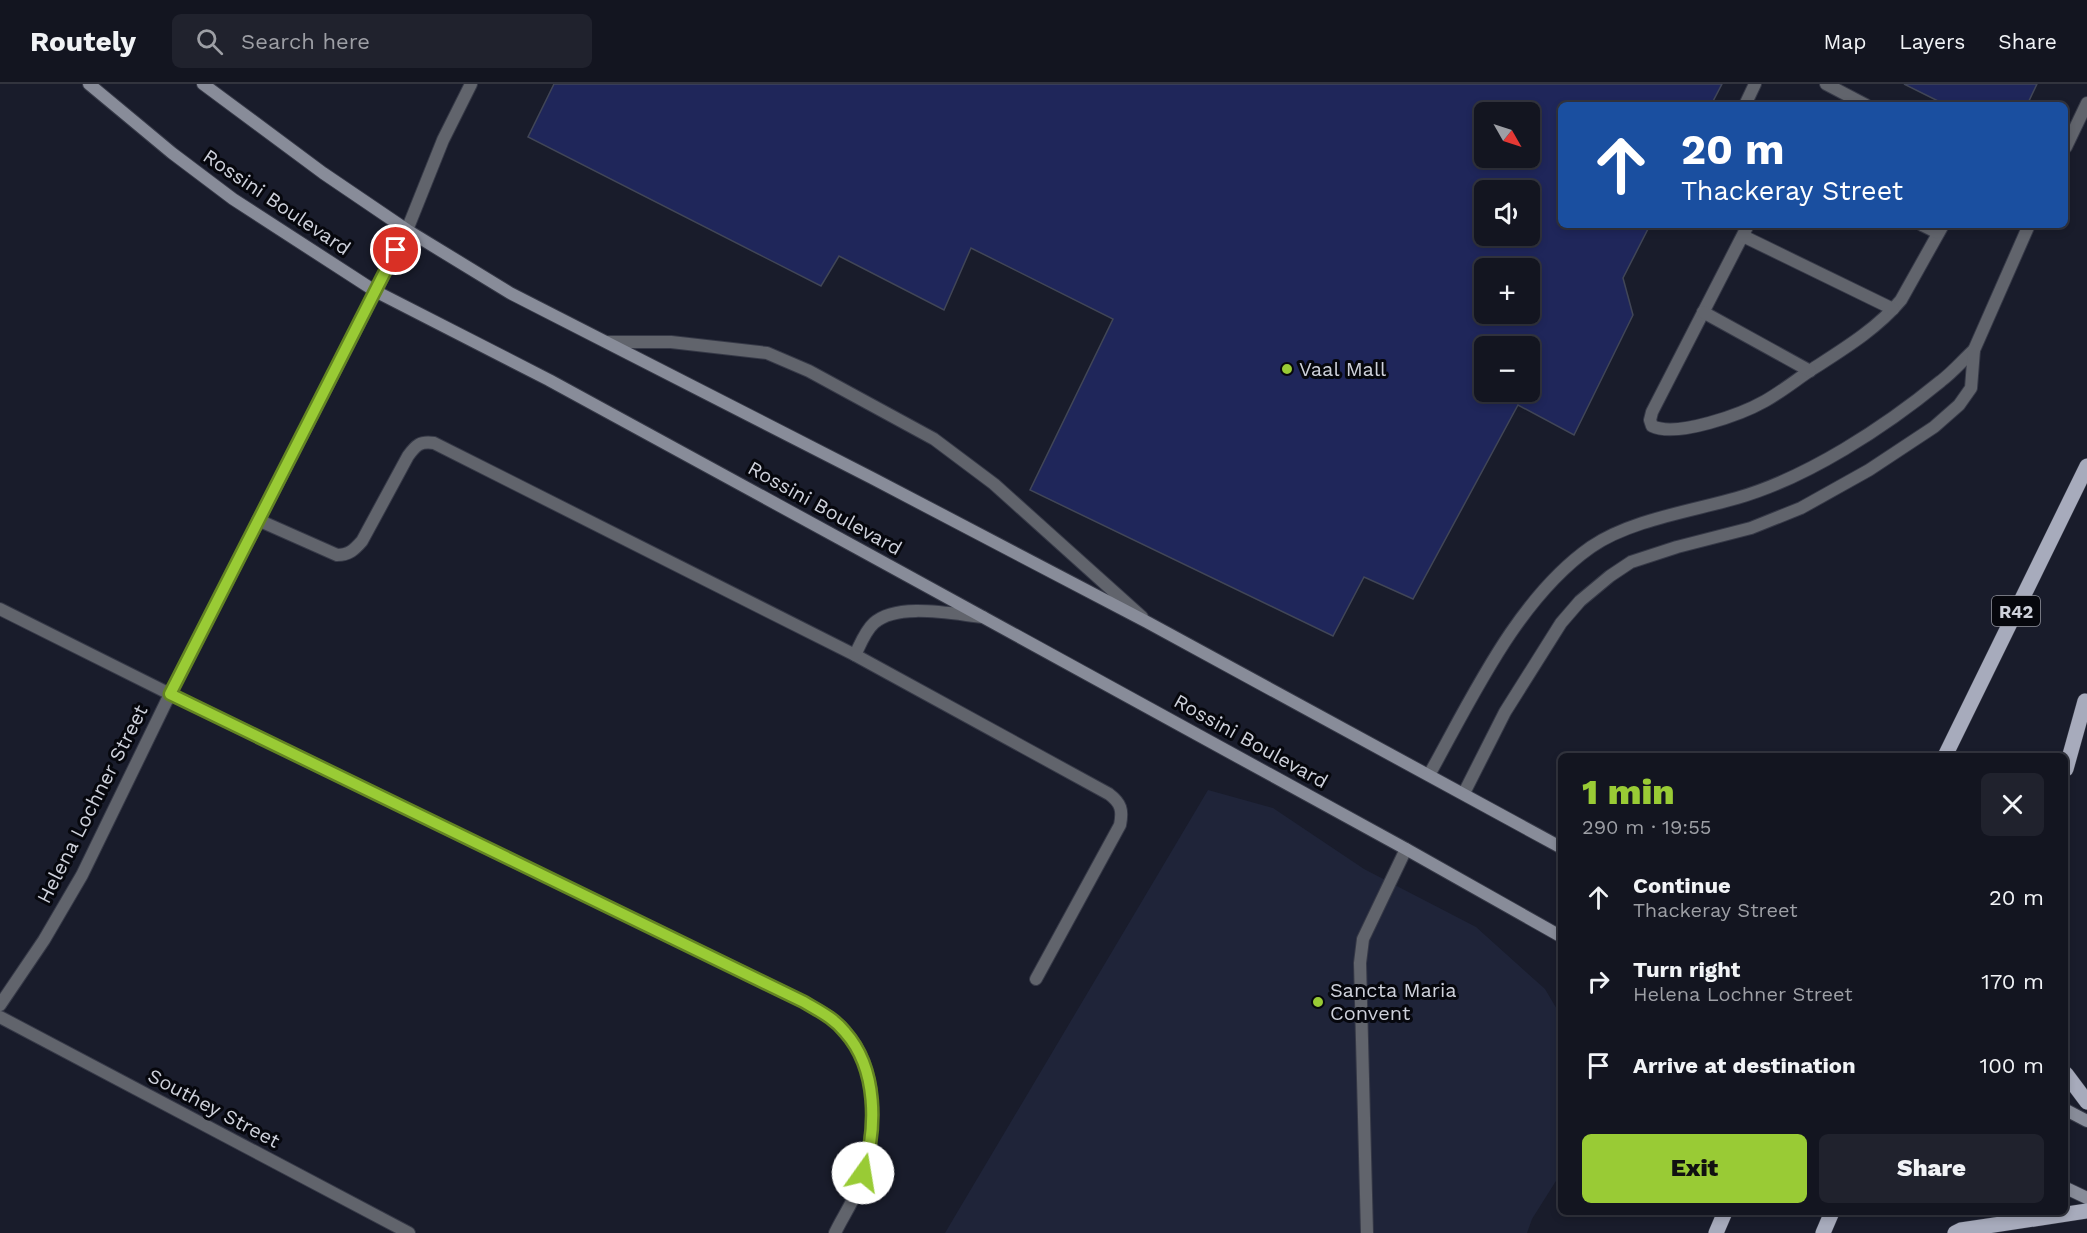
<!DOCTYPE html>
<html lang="en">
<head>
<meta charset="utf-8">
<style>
	:root { --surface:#131520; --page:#20222d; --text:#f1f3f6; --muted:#9d9fa5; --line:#32343e; --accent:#99cb35 }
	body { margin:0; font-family:"Work Sans",sans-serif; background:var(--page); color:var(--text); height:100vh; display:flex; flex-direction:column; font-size:22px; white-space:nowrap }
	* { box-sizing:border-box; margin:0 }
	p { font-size:20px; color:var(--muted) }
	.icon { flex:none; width:33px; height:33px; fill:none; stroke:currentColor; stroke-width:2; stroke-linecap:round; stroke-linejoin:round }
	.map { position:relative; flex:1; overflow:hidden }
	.details { position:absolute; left:1558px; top:669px; width:510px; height:462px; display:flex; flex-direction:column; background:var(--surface); border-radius:9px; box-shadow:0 3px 9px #0003,0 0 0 2px var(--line) }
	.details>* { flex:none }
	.banner { position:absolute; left:1558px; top:18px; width:510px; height:126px; border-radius:9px; box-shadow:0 3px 9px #0003,0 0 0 2px var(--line); background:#1a4fa0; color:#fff; overflow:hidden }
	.needle { width:39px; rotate:129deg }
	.buttons { position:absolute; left:1474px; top:18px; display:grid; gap:12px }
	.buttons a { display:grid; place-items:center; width:66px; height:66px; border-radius:9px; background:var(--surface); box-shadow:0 3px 9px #0003,0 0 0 2px var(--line); font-size:30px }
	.pin { position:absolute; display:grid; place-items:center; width:51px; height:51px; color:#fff; margin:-26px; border:3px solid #fff; border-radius:50%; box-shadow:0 2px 6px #0007 }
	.me { position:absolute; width:66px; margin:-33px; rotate:13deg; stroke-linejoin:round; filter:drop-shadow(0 0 4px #0008) }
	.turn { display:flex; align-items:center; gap:21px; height:126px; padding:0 24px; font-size:27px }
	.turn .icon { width:78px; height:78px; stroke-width:2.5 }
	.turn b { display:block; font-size:42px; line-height:51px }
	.round { display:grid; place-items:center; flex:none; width:63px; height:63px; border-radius:9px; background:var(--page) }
	.head { display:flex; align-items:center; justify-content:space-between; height:102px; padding:0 24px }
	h1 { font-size:36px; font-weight:800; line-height:45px; color:var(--accent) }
	.button { display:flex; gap:12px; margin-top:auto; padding:12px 24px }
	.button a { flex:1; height:69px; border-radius:9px; background:var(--accent); color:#111; font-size:24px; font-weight:800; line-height:69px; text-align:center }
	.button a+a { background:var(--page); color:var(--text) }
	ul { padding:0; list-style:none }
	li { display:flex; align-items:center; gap:18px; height:84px; padding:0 24px }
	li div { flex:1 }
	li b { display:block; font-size:22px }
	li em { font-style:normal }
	header { display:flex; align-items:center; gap:36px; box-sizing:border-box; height:84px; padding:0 30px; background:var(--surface); border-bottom:2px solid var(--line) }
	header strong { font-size:28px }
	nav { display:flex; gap:33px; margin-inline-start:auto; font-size:21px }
	.search { width:420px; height:54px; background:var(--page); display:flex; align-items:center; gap:15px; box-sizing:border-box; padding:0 21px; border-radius:9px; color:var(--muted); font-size:22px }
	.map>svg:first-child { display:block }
</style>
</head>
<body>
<header>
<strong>Routely</strong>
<div class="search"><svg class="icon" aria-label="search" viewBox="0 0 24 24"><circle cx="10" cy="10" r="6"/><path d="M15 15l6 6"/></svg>Search here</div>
<nav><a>Map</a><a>Layers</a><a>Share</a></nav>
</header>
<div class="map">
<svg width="2087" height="1149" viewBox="0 0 2087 1149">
	<rect width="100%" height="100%" fill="#191c2b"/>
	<polygon fill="#1f2439" points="1208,706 1273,724 1364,785 1476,843 1545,905 1561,932 1561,1089 1532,1135 1527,1149 945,1149"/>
	<g fill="#1f265a" stroke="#414657" stroke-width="1.5" fill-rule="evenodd">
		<path d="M554 0H1722L1711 21H1562V141H1650L1623 194 1633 231 1574 351 1518 321 1413 515 1364 493 1333 552 1030 406 1113 235 971 164 944 226 839 172 821 202 528 53ZM1485 28H1530V74H1485ZM1485 106H1530V152H1485ZM1485 184H1530V230H1485ZM1485 262H1530V308H1485Z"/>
		<polygon points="1904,0 2037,0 2027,21 1946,21"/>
	</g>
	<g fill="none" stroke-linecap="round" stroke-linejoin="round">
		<g stroke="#363947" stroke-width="14">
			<g id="lane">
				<polyline points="1826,0 1866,21"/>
				<polyline points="1745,21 1755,0"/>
				<polyline points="2066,63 2087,19"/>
				<path d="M1748 141 1652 328 1650 336 1652 342C1677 354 1742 330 1765 317 1781 308 1796 296 1811 286 1842 266 1877 245 1901 216L1943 141"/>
				<polyline points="1922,141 1938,149"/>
				<polyline points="407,146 443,56 471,0"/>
				<polyline points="1743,152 1893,225"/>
				<polyline points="1703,228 1810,287"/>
				<polyline points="607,258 671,258 767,269 809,287 934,355 994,400 1142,533"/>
				<path d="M258 436 337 471C349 471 354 466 362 457L408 372C416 361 420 357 434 359L855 571 1109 710C1121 719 1123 726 1120 741L1036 895"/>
				<path d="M855 571C860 561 865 547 874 539 897 518 953 530 983 533"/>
				<path d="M1429 691C1472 614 1517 515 1591 463 1630 436 1692 427 1737 414 1807 394 1885 343 1941 297 1953 288 1963 276 1974 266"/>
				<polyline points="1464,709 1505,628 1561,539 1580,517 1610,492 1631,478 1677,463 1751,444 1801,424 1869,386 1934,343 1959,321 1971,304 1974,266 2029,141"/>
				<polyline points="1367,1149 1360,879 1363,855 1406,765"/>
			</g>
		</g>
		<g stroke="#363947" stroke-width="14">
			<g id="street">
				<path d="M0 525 170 610 804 918C819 927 834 934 845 947 882 989 876 1056 858 1104 852 1120 842 1134 835 1149"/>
				<polyline points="0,921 44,856 82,791 170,610 407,146"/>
				<polyline points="0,933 409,1149"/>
			</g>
		</g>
		<g stroke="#363947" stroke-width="14">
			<g id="secondary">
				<polyline points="89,0 172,69 233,115 375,207 549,296 857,464 1406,765 1562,853"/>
				<polyline points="203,0 323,89 407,146 510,209 872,394 1147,538 1562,764"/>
				<polyline points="2066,1026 2087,1037"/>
				<polyline points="2066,1104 2087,1114"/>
			</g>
		</g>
		<g stroke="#363947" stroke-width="16">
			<g id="primary">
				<polyline points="1945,672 2087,382"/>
				<polyline points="2066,685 2085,617"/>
				<polyline points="2066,990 2087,1018"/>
				<polyline points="1716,1149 1725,1128"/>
				<polyline points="1823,1149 1832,1128"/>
				<polyline points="1955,1149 1961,1146 2087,1127"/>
			</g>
		</g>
		<use href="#lane" stroke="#61646c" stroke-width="12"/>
		<use href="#street" stroke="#61646c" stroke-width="12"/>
		<use href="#secondary" stroke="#888c99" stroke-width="12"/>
		<use href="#primary" stroke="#a7abbc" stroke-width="15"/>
	</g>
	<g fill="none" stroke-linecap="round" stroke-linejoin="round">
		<g stroke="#638422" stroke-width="15">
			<path id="route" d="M396 166 170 610 804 918C819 927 834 934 845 948 878 985 877 1045 863 1089"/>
		</g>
		<use href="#route" stroke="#99cb35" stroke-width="10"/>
	</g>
	<g fill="#99cb35" stroke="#06070d" stroke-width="2">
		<circle cx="1287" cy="285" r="6"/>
		<circle cx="1318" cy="918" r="6"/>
	</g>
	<g text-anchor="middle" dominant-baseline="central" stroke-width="6" stroke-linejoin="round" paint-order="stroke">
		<rect fill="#06070d" stroke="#92949d" stroke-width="1.5" x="1992" y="512" width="48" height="30" rx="4.5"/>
		<g font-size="18" font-weight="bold" fill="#ced1db">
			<text x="2016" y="527">R42</text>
		</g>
		<g font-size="20" fill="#ced1db" stroke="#06070d">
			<text transform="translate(277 118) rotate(34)">Rossini Boulevard</text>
			<text transform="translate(825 424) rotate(29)">Rossini Boulevard</text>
			<text transform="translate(1251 657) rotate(29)">Rossini Boulevard</text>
			<text transform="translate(92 720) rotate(-63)">Helena Lochner Street</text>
			<text transform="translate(214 1024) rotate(28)">Southey Street</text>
		</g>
		<g font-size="20" fill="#ced1db" stroke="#06070d" text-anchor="start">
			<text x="1299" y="285">Vaal Mall</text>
			<text x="1330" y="906">Sancta Maria<tspan x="1330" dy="23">Convent</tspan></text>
		</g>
	</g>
</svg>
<div class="buttons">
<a><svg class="needle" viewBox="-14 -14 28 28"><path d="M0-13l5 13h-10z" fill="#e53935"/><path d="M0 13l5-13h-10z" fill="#9d9fa5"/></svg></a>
<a><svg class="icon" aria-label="sound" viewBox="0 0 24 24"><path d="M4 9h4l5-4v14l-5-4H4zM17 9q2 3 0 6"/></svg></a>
<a>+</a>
<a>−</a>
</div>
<div class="pin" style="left:396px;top:166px;background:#d93025"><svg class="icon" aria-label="arrive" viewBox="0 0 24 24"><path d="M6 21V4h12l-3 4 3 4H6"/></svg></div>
<svg class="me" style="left:863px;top:1089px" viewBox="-20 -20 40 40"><circle r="19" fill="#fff"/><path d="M0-13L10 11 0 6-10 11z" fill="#99cb35"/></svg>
<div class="banner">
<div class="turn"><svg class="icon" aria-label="ahead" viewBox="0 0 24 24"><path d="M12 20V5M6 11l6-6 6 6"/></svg><div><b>20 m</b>Thackeray Street</div></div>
</div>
<section class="details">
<div class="head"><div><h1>1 min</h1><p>290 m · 19:55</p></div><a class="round"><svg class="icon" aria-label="close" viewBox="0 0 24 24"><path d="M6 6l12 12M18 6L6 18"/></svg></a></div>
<ul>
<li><svg class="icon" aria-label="ahead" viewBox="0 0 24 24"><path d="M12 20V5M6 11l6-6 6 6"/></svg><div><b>Continue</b><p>Thackeray Street</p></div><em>20 m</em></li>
<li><svg class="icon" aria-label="right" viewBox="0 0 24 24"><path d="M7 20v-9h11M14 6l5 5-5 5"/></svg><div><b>Turn right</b><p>Helena Lochner Street</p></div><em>170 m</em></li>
<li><svg class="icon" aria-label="arrive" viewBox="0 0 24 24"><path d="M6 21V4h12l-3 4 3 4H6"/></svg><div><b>Arrive at destination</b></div><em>100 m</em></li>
</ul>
<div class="button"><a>Exit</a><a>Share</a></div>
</section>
</div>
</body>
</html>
